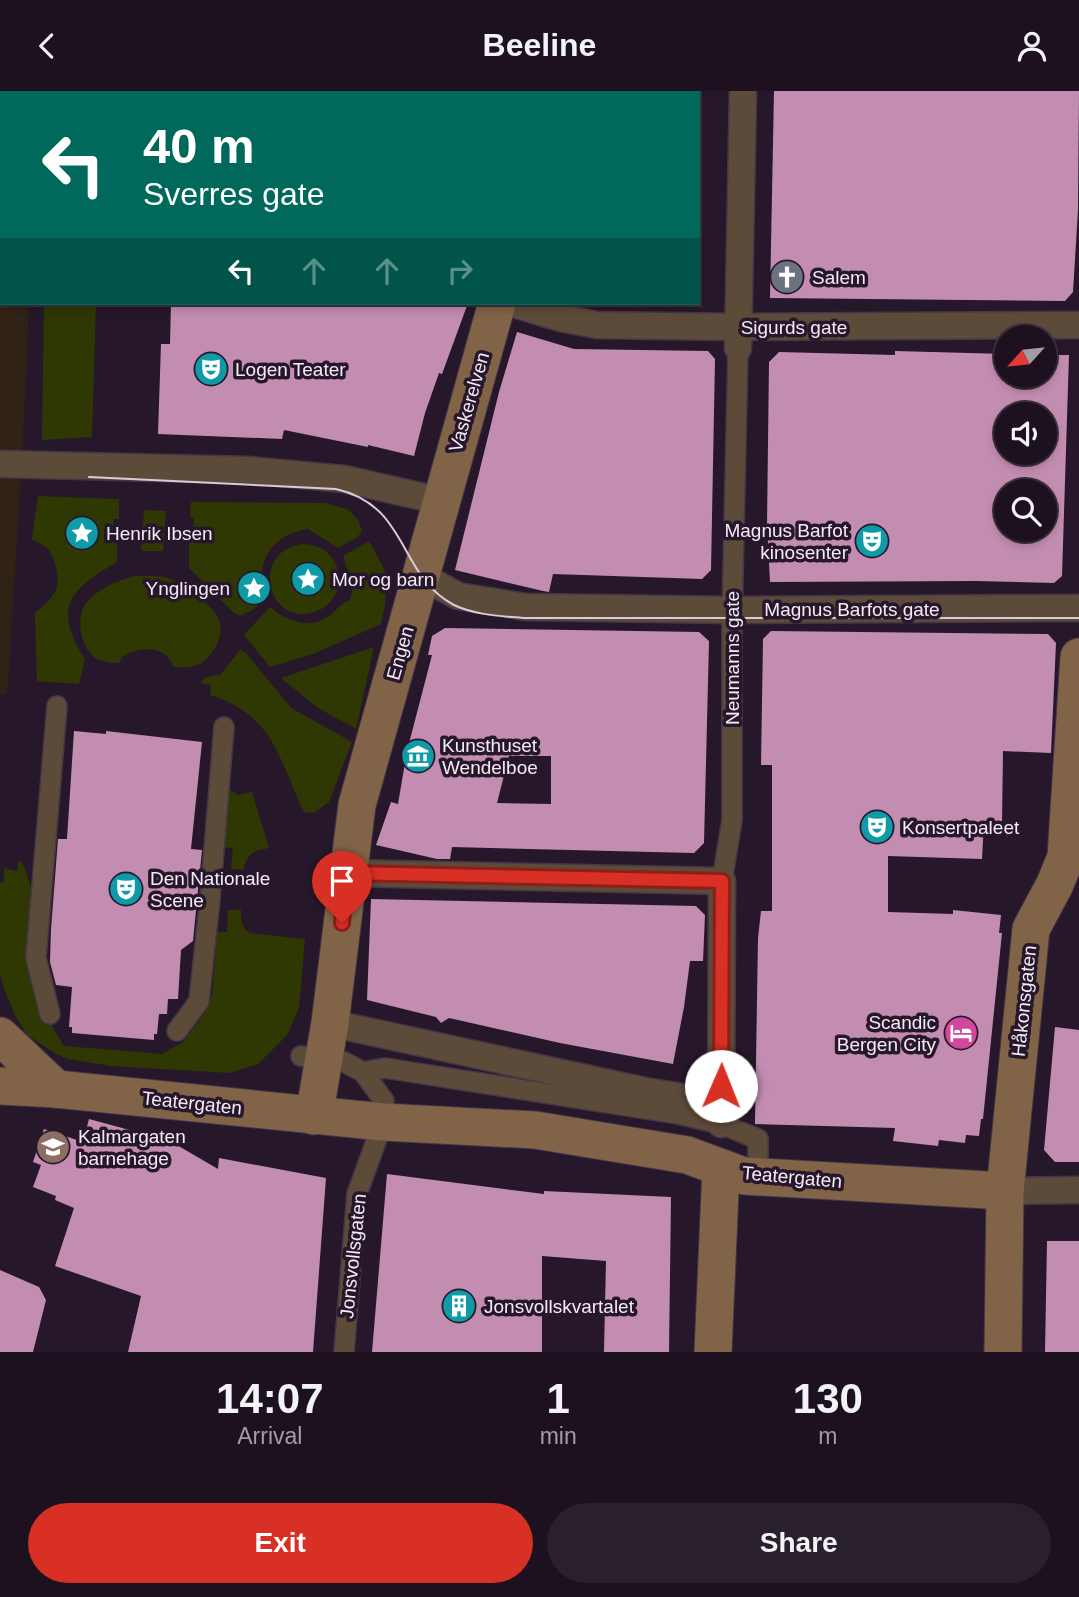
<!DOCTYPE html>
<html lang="en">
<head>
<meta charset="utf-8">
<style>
	:root { --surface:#1d1120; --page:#2a1f2d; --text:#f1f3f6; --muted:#a09da5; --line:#3b313e; --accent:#d93025 }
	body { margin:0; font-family:Arial,sans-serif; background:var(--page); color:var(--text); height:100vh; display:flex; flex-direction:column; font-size:26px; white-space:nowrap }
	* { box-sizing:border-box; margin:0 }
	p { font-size:23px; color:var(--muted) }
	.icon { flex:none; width:38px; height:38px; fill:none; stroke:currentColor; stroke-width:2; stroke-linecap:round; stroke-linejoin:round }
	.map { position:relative; height:1261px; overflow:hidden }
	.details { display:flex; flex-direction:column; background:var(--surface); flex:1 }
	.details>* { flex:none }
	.hud { position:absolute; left:0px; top:0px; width:700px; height:214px; box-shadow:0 4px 10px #0003,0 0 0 2px var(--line); background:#00695c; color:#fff; overflow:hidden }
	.needle { width:46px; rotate:243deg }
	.tools { position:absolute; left:994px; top:234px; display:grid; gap:14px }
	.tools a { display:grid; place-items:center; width:63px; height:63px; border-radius:50%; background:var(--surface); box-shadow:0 4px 10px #0003,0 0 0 2px var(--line); font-size:35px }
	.pin { position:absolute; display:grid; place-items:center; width:60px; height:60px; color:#fff; margin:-72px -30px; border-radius:50% 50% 50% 0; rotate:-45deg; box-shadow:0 0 7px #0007 }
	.pin .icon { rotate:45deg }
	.me { position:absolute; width:77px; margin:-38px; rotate:1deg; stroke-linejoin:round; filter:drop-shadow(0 0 5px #0008) }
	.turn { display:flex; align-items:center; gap:24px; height:147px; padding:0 28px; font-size:32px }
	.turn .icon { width:91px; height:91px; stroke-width:2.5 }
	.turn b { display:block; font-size:49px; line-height:60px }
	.lanes { display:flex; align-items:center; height:66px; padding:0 28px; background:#0003; justify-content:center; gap:35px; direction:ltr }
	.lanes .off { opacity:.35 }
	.eta { display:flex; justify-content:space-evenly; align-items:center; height:119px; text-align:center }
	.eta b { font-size:42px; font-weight:700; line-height:49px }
	.button { display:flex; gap:14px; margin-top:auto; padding:14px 28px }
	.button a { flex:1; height:80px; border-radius:42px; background:var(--accent); color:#fff; font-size:28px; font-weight:700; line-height:80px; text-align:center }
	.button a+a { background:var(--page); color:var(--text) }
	header { display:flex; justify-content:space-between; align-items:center; height:91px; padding:0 28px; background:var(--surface); font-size:32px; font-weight:700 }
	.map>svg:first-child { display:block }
</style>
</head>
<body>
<header><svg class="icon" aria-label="back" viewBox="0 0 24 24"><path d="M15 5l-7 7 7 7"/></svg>Beeline<svg class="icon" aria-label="person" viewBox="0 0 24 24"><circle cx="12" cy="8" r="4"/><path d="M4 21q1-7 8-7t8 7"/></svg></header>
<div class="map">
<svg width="1079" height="1261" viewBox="0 0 1079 1261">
	<rect width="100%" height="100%" fill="#27172a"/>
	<polygon fill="#302215" points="0,0 33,0 2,2 2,212 29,212 23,349 8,595 7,603 0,603"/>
	<g fill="#2f3802" fill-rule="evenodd">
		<polygon points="44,212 96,212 92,346 42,349"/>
		<path d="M38 405 119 408V428H114L112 451 117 452V471C69 499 52 516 85 568L79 593 37 590 35 522C42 516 50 510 55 501 61 491 56 466 47 457 44 454 37 451 32 449Z"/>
		<path d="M191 411 326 412 349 419 358 429 362 439 358 446 338 457 308 438C270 444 255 472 264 508L253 519 240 525 233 521 189 477V451L193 450 194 427 190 426Z"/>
		<polygon points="144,419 166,420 163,460 141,460"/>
		<path d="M369 450 387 483 385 513 381 533 313 563 270 576 244 544 270 516C288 531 312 540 332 523 338 517 342 512 350 509L353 498 343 465Z"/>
		<path d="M302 453C315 453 327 458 334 470 341 481 341 495 334 506 329 514 321 519 312 522 266 533 251 460 302 453ZM306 474 316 477 320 487 317 497 308 502 298 498 293 489 296 479Z"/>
		<path d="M134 485C145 485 157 484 167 487 182 491 211 513 218 527 226 542 214 566 199 573 190 577 182 577 173 576 168 553 136 555 121 567L120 572C112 572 101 571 94 566 80 554 75 525 87 511 99 497 117 490 134 485Z"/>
		<polygon points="374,556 356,638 318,617 281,587"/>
		<path d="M240 559 246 562 291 617 352 651 329 711 314 722 304 721C278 667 274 624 210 604L211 594 200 592 204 587 221 583Z"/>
		<path d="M227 698 239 704 252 701 269 757C252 760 248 762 243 779L231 778 233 757 221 756Z"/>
		<path d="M19 769 24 775 34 806 45 924 64 955 162 963 183 951 204 923 212 905 217 841H227L228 819H241C241 828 241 837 250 842L305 848 299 917 287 944 258 973 230 982 111 975 68 968 56 963 27 944 15 924 3 895 0 883V792L4 791V777L17 780Z"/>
	</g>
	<g fill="#c38db2" fill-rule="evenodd">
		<polygon points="774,0 1079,0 1078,119 1073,201 1065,210 770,207"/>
		<polygon points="171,212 468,212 442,283 439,282 425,322 414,365 368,354 368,356 284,339 282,348 158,343 161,253 170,253"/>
		<polygon points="517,241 574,258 708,260 715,268 711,479 702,488 553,483 549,501 543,500 455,479 499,301"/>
		<path d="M895 260 1006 263V285H1045V264H1069L1062 485 1054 492 975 490 770 491 767 434 769 271 779 261 895 264ZM1006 324H1045V362H1006ZM1006 401H1045V439H1006Z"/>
		<path d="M445 537 699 541 709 550 704 752 694 762 452 756 450 768H437L376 754 391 711 398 713 407 660 432 564H428L432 545ZM509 665H551V713L497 712Z"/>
		<polygon points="771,540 1048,543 1056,552 1051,662 1003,660 1002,731 984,730 982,768 888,765 888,821 953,823 953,819 1001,824 999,842 1002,842 983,1028 981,1028 979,1045 966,1044 965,1052 939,1049 938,1055 893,1050 895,1037 755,1033 758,847 761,820 772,820 772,674 761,674 763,548"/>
		<polygon points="74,640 106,643 106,640 202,651 191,758 202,759 193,850 181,859 178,908 168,908 167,923 159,923 157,943 154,943 154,949 72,942 72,936 69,936 72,896 56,894 50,871 51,838 58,748 67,748"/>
		<polygon points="371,808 696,815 705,824 703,870 690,870 684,916 673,973 560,952 449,927 441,932 436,926 367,909"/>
		<polygon points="1055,936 1079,939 1079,1071 1055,1071 1044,1059"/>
		<polygon points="89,1028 170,1050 218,1078 219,1067 326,1087 313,1261 128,1261 141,1205 55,1175 74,1117 55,1109 56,1105 33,1096 41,1074 33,1071 44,1038 83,1051"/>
		<polygon points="387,1083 544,1103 544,1100 671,1106 669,1261 604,1261 606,1170 542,1165 542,1261 372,1261"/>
		<polygon points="1047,1150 1079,1150 1079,1261 1045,1261"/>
		<polygon points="0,1179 39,1196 46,1209 33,1261 0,1261"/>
	</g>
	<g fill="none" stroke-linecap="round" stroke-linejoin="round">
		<g stroke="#443547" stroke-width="22">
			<g id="pedestrian">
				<polyline points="722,790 732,729 732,528 738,257"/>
				<polyline points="50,923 36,867 57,615"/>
				<polyline points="177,940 199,910 210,808 224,636"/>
				<polyline points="301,965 344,971 363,981 384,1010 383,1031 357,1103 344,1261"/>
				<polyline points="363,981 385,977 678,1023 721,1033 758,1048 758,1065"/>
			</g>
		</g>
		<g stroke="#443547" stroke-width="29">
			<g id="minor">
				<polyline points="511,212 561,227 597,234 738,236 1079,234"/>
				<polyline points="738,257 743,0"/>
				<polyline points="0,373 249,379 344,388 441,410"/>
				<polyline points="422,485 458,505 526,516 732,519 1079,517"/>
				<polyline points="347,782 722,790 721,1033"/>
				<polyline points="330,932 645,1000 689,1007 706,999 722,975"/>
				<polyline points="1005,1100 1079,1099"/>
			</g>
		</g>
		<g stroke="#443547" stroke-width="39">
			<g id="secondary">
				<polyline points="569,2 570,0"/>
				<polyline points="0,945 56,998"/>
				<polyline points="0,995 56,998 383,1031 535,1039 687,1064 744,1085 1005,1100"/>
				<polyline points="314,1025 330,932 357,714 497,212"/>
				<polyline points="713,1261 721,1077"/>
				<polyline points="1003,1261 1005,1100 1031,838 1055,793 1066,766 1079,566"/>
			</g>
		</g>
		<use href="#pedestrian" stroke="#5d4b3a" stroke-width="19"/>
		<use href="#minor" stroke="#5d4b3a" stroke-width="26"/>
		<use href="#secondary" stroke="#816448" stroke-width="37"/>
		<path stroke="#d8ccda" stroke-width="2" d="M89 386 336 398C410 415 397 484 454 514 475 524 500 525 523 527H1079"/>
	</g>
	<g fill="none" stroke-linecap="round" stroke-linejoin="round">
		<g stroke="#8d1f18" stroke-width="18">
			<polyline id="route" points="342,832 347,782 722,790 721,995"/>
		</g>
		<use href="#route" stroke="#d93025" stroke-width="12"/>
	</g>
	<defs>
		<g id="church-disc" transform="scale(1.75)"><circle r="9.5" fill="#6b7280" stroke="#27172a"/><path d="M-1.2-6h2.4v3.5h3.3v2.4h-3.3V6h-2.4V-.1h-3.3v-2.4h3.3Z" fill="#fff"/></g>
		<g id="theatre-disc" transform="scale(1.75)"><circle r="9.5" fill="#0f9aa8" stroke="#27172a"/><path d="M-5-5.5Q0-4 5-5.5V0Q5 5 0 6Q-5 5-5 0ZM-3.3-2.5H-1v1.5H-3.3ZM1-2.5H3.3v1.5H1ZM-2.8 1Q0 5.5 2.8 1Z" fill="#fff"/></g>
		<g id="sight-disc" transform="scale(1.75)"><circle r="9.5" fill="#0f9aa8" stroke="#27172a"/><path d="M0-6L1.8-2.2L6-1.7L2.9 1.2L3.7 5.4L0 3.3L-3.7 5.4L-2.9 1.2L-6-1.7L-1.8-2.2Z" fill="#fff"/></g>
		<g id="museum-disc" transform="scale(1.75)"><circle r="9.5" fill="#0f9aa8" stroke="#27172a"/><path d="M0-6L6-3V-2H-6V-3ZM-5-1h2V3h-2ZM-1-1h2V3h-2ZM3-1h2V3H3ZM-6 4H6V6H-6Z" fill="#fff"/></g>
		<g id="hotel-disc" transform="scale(1.75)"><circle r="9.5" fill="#d1479c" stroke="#27172a"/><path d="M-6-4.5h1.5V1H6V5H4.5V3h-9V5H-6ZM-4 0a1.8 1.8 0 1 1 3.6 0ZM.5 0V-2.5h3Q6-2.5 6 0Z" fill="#fff"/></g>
		<g id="school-disc" transform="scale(1.75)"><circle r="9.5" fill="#8d6e63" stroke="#27172a"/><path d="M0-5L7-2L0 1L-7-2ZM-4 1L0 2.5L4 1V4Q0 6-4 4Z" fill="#fff"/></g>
		<g id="building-disc" transform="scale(1.75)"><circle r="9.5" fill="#0f9aa8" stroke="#27172a"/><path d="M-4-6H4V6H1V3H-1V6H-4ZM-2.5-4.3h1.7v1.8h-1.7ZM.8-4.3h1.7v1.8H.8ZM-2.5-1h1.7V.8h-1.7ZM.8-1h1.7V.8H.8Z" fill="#fff"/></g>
	</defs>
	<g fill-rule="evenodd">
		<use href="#church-disc" x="787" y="186"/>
		<use href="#theatre-disc" x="211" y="278"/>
		<use href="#sight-disc" x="82" y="442"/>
		<use href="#theatre-disc" x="872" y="450"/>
		<use href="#sight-disc" x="308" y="488"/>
		<use href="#sight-disc" x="254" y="497"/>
		<use href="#museum-disc" x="418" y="665"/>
		<use href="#theatre-disc" x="877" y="736"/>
		<use href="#theatre-disc" x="126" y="798"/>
		<use href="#hotel-disc" x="961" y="942"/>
		<use href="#school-disc" x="53" y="1056"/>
		<use href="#building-disc" x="459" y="1215"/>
	</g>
	<g text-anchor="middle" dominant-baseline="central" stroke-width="7" stroke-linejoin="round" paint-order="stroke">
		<g font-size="19" fill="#f5eaf7" stroke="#27172a" text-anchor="start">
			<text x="812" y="186">Salem</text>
			<text x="235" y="278">Logen Teater</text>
			<text x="848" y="439" text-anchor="end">Magnus Barfot<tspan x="848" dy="22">kinosenter</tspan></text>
			<text x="106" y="442">Henrik Ibsen</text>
			<text x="332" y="488">Mor og barn</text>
			<text x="230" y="497" text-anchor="end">Ynglingen</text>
			<text x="442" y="654">Kunsthuset<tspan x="442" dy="22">Wendelboe</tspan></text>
			<text x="902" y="736">Konsertpaleet</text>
			<text x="150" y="787">Den Nationale<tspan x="150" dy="22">Scene</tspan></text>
			<text x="936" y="931" text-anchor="end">Scandic<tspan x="936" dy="22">Bergen City</tspan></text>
			<text x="78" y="1045">Kalmargaten<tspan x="78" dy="22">barnehage</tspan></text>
			<text x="484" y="1215">Jonsvollskvartalet</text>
		</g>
		<g font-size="19" fill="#f5eaf7" stroke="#27172a">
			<text x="794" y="236">Sigurds gate</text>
			<text transform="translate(469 311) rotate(-74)">Vaskerelven</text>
			<text x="852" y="518">Magnus Barfots gate</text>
			<text transform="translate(400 562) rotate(-74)">Engen</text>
			<text transform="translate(732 567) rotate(-90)">Neumanns gate</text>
			<text transform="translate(1024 910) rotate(-84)">Håkonsgaten</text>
			<text transform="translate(192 1012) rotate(6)">Teatergaten</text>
			<text transform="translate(792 1086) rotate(5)">Teatergaten</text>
			<text transform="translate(353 1165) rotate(-84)">Jonsvollsgaten</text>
		</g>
	</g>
</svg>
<div class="tools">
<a><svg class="needle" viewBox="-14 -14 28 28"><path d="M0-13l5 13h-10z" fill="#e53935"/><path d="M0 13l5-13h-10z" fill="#a09da5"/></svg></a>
<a><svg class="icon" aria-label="sound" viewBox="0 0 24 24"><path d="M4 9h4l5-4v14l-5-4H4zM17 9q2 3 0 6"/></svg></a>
<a><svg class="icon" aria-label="search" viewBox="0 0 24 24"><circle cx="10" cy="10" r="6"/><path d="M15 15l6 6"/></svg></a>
</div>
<div class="pin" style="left:342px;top:832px;background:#d93025"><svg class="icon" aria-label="arrive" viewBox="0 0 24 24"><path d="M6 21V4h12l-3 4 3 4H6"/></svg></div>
<svg class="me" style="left:721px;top:995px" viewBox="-20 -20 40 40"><circle r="19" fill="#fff"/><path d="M0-13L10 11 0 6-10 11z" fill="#d93025"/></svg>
<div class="hud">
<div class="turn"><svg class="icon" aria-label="left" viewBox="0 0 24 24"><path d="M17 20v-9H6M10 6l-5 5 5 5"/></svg><div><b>40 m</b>Sverres gate</div></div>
<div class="lanes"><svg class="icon" aria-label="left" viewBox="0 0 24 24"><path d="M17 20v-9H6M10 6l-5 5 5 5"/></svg><svg class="icon off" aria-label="ahead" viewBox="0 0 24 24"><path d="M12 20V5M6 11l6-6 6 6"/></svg><svg class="icon off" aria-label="ahead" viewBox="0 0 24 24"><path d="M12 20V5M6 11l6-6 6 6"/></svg><svg class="icon off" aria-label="right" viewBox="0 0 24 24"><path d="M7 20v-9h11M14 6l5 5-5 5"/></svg></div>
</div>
</div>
<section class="details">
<div class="eta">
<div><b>14:07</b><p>Arrival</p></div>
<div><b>1</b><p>min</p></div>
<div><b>130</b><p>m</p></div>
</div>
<div class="button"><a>Exit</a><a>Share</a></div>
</section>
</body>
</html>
